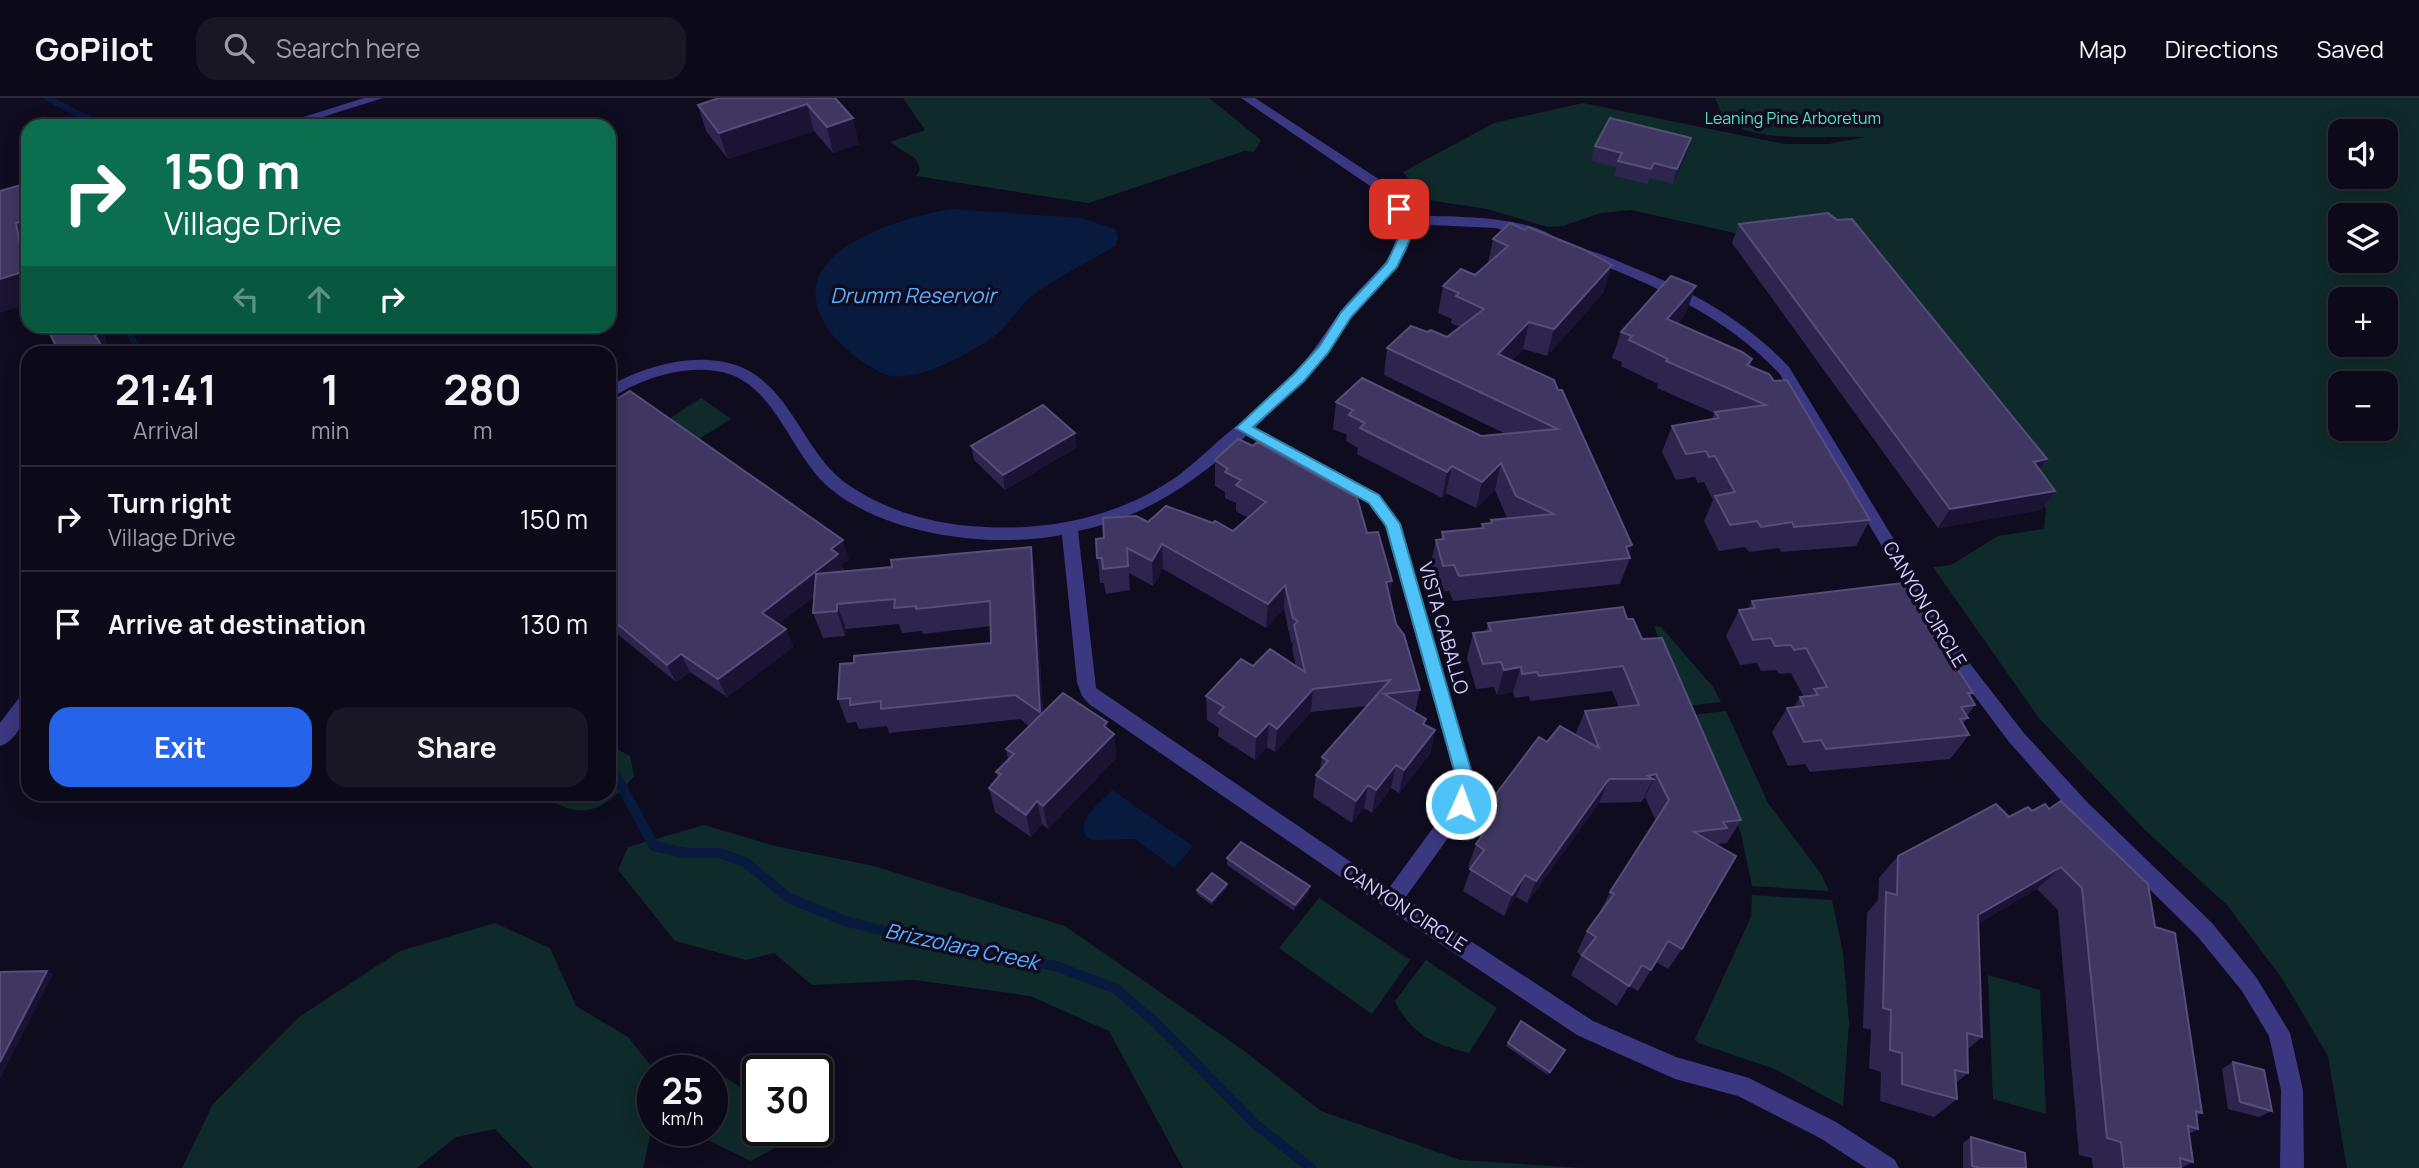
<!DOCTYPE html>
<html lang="en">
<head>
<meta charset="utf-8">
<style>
	:root { --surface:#0c0918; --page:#1a1725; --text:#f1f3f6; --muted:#9a9aa2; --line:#2c2a37; --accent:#2563eb }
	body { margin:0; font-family:Manrope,sans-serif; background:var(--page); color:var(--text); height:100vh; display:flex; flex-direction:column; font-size:26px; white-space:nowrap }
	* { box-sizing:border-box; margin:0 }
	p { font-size:23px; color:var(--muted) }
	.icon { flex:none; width:38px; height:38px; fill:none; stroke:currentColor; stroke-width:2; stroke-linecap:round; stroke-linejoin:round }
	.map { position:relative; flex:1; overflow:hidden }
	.panel { position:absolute; left:21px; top:248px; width:595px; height:455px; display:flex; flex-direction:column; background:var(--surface); border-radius:21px; box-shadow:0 4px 18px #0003,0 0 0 2px var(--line) }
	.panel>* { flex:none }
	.top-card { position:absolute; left:21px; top:21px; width:595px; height:214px; border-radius:21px; box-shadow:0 4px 18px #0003,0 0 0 2px var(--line); background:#0b6e4f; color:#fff; overflow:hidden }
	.fabs { position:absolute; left:2328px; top:21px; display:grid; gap:14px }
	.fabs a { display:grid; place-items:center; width:70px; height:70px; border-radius:14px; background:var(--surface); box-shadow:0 4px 18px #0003,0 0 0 2px var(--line); font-size:35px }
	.speed { position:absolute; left:637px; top:957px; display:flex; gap:14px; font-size:35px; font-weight:700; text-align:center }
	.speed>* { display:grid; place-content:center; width:91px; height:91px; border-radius:50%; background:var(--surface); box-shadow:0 4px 18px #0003,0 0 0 2px var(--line); line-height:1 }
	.speed small { font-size:18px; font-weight:400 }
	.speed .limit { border:4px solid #111; border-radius:10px; background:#fff; color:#111 }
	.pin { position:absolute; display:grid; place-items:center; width:60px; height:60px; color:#fff; margin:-30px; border-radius:14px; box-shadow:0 4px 10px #0006 }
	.me { position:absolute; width:77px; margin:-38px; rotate:2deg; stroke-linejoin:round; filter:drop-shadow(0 0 5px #0008) }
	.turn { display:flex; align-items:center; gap:24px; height:147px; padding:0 28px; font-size:32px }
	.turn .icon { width:91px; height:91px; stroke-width:2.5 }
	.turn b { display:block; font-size:49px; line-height:60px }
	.lanes { display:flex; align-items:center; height:66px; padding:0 28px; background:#0003; justify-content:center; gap:35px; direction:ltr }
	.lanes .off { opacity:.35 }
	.eta { display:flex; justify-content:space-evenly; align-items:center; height:119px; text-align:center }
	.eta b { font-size:42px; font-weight:700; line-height:49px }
	.primary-button { display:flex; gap:14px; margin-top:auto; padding:14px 28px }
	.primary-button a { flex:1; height:80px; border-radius:21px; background:var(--accent); color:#fff; font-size:28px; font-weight:700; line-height:80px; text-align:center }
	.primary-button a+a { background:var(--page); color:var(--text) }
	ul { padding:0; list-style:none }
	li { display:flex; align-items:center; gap:21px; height:105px; padding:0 28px; border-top:2px solid var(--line) }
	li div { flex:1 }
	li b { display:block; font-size:26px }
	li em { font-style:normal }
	header { display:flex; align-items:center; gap:42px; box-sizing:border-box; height:98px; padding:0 35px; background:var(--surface); border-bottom:2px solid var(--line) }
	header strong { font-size:33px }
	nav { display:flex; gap:38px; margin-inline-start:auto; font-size:24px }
	.search { width:490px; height:63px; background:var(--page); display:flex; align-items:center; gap:18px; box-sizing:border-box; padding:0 24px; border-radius:21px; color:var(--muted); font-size:26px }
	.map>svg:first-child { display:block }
</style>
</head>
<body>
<header>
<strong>GoPilot</strong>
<div class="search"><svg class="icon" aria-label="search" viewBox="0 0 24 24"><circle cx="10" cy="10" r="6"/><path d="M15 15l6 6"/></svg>Search here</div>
<nav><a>Map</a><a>Directions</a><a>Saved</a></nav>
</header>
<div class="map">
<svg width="2419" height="1070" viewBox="0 0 2419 1070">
	<rect width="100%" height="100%" fill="#100c20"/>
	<g fill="#0f2a2a" fill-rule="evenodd">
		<polygon points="903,0 1209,0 1261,42 1254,54 1244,53 1088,105 916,78 920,72 916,61 890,44 925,32"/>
		<path d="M1715 0H2419V1070H2347L2328 958 2283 882 2228 808 2145 732 2039 620 1933 469 1951 467 1998 438 2044 431 2046 411 2030 385 1821 130 1735 135 1631 112 1601 115 1563 128 1548 129 1487 111 1427 102 1403 74 1494 25 1583 5 1784 46H1828L1866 39C1832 37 1749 47 1725 20 1720 15 1718 6 1715 0ZM2340 33H2385V79H2340ZM2340 117H2385V163H2340ZM2340 201H2385V247H2340ZM2340 285H2385V331H2340Z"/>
		<polygon points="701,300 731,321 699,341 669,321"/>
		<polygon points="1654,528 1661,529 1713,589 1721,604 1686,608"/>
		<polygon points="1726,613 1768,705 1821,776 1829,793 1752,788 1741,735 1691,617"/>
		<path d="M609 647 630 658 634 678C603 714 583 724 541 697L609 696Z"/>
		<polygon points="704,727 775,748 874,768 1065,828 1243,952 1321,1013 1460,1062 1582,1070 1183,1070 1109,933 1030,898 915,882 812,887 774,855 746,862 675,843 618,772 628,749"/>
		<polygon points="1752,797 1832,802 1843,855 1849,925 1843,1008 1775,971 1698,945 1695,941 1751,819"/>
		<polygon points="1319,800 1410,862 1372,916 1279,850"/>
		<polygon points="495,825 550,850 576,908 628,939 655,973 653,1032 669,1033 651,1034 643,1070 533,1070 495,1031 456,1039 417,1070 182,1070 213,1006 299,919 400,853"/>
		<path d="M1426 862 1497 910 1469 955C1432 945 1413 938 1395 903Z"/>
		<polygon points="1988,877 2040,892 2046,1016 1993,1001"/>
		<polygon points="704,959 716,973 752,997 758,997 758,1032 786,1033 787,1043 751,1063 689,1033 712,1032 712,973 675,973"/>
	</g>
	<g fill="#081a3d">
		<path d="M953 111 1081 120 1115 131 1118 139 1115 148C1088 164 1058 179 1033 197 1019 208 1011 225 997 236 983 248 939 271 921 275 908 279 892 281 880 274 849 258 807 223 817 184 828 141 915 116 953 111Z"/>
		<path d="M1112 692 1193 748 1174 770 1135 741 1092 742 1086 738C1076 721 1101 704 1112 692Z"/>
	</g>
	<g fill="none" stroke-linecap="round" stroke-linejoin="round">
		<g stroke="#081a3d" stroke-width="6">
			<polyline points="47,0 87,20 93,28"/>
			<polyline points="123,228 143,256"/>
		</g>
		<polyline stroke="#081a3d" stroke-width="10" points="609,665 654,748 685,755 719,755 745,764 789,800 845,823 939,847 1056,868 1116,891 1156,925 1255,1026 1311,1070"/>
		<g fill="#3b3780" fill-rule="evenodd">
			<polygon points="364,0 383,0 294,28 275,28"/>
			<path d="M1241 0H1255L1386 86 1407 118C1442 118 1529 117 1555 140L1548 144 1495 130 1410 126 1411 140 1406 154 1395 171 1356 213 1312 273 1255 330 1380 397 1401 426 1473 679 1468 712 1405 800 1593 923 1676 959 1749 980 1836 1024 1895 1062 1899 1070H1866L1820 1040 1738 998 1675 981 1577 937 1358 791 1089 606 1082 598 1077 584 1062 437C990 451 879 437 824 385 788 350 772 280 716 273 688 269 659 276 633 288 625 291 618 297 609 299V288C647 267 699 252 741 269 793 291 804 358 850 388 890 415 938 427 985 429 1053 433 1123 417 1179 377 1200 361 1219 341 1239 326 1262 308 1285 287 1304 265 1317 248 1328 230 1341 213 1375 168 1424 151 1376 92ZM1246 338 1368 405 1385 428 1455 679 1452 704 1389 790 1096 590 1078 433C1144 420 1197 383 1246 338Z"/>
			<path d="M1587 152C1604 156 1621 165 1637 171 1695 195 1746 223 1789 269L1968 563 2023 634 2087 704 2212 825 2256 879 2290 935 2303 992 2304 1070H2280L2281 992 2269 938 2242 893 2198 839 2073 716 2009 644 1956 573 1779 275C1724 217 1656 188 1582 159L1580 156Z"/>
			<path d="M28 594C28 613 21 641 0 648V625L22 596Z"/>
		</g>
	</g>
	<g fill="#2d254e">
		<polygon points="835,0 859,46 833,55 814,33 728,61 706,33 698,7"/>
		<polygon points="1691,40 1687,55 1673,86 1650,80 1647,86 1614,78 1616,69 1591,63 1595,48"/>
		<polygon points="1510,125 1604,194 1547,258 1523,251 1512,262 1554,282 1632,447 1629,456 1630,460 1620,486 1453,503 1449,493 1438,494 1430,468 1436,442 1441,441 1442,434 1482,430 1482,426 1490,425 1491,422 1507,420 1495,392 1476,410 1446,395 1442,400 1357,356 1358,350 1346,343 1347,337 1333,331 1336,304 1481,338 1506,336 1384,277 1387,250 1427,234 1447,239 1460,229 1451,225 1452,221 1438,215 1443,188 1475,177 1488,165 1493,141"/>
		<polygon points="1739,126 2047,361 2039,372 2041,412 1938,430 1732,145"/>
		<polygon points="1686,215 1677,226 1752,261 1750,268 1870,422 1856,448 1781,454 1779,450 1749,454 1745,449 1719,453 1704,423 1713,402 1704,384 1698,385 1695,379 1676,382 1662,354 1672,328 1712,321 1714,315 1657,290 1658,286 1621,268 1622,264 1612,260 1621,234"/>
		<polygon points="609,302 849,461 841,467 844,473 892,469 1031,449 1035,475 1043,615 1107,631 1114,636 1116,660 1048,731 1042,726 1031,739 995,714 989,690 998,680 996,674 1008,662 1006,651 1029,628 1020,621 889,635 887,628 859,631 856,624 847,625 838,601 854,565 991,545 991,528 923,536 922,533 902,535 899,526 846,531 845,538 823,540 813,515 815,498 778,526 786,531 793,549 727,599 690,574 676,584 609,529"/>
		<polygon points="971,348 1077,349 1005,392 974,362"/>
		<polygon points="1215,362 1367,435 1392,483 1390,498 1396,526 1420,592 1415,614 1425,627 1435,632 1430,656 1399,695 1391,690 1372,715 1364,710 1352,725 1313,699 1316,677 1320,672 1322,659 1367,608 1311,614 1275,654 1267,649 1255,662 1218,638 1219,630 1207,622 1206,598 1253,568 1296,568 1292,551 1293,545 1291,544 1284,511 1266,530 1163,471 1153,488 1129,475 1130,492 1106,496 1104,485 1100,485 1096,441 1104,440 1148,424 1233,433 1248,420 1236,413 1236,405 1225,400 1225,394 1215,388"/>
		<polygon points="1752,503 1973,595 1970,598 1975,607 1967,618 1968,620 1963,626 1969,637 1950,661 1810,674 1805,666 1788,668 1772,634 1787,610 1794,609 1800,599 1804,599 1791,575 1779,576 1777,572 1761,573 1757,565 1740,567 1726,538 1739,512 1748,511"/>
		<polygon points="1627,521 1642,541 1741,722 1727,745 1717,746 1682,851 1668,871 1656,864 1638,893 1629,888 1617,908 1571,877 1581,858 1577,854 1587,833 1599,816 1610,794 1656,723 1645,699 1641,704 1599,705 1527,805 1516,799 1504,818 1463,793 1471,770 1468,769 1476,746 1481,738 1477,735 1484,712 1547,644 1575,637 1585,613 1619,609 1612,593 1530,603 1529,598 1515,600 1513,594 1497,597 1494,589 1476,591 1467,560 1473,535 1486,534 1488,525"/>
		<polygon points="2009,719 2155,829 2202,1015 2196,1018 2198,1031 2189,1036 2193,1064 2181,1070 2093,1070 2092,1060 2079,1057 2058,812 2037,791 1979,825 1982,939 1968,951 1968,975 1956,985 1957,1001 1934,1019 1880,1003 1881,974 1869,970 1871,932 1863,930 1867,815 1878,802 1879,780 1898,758"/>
		<polygon points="1227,760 1309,794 1294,813 1227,767"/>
		<polygon points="1227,790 1212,807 1197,796 1197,792"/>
		<polygon points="1508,945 1565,952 1548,977 1506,948"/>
		<polygon points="2233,964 2272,1013 2259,1019 2228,1011 2222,971"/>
		<polygon points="1971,1039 2026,1070 1963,1070 1963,1045"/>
	</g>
	<g fill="#1a1334">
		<polygon points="807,6 814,33 728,61 719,35"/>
		<polygon points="853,20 859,46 833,55 827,29"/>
		<polygon points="1691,40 1687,55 1673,86 1677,71"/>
		<polygon points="28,122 28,206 0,215 0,181 16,125"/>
		<polygon points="1612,167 1604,194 1547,258 1554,231"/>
		<polygon points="1696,188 1686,215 1658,247 1667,221"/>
		<polygon points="1529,224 1523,251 1492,283 1498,256"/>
		<polygon points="90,228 103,228 106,243 113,256 106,256"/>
		<polygon points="1075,335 1077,349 1005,392 1003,377"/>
		<polygon points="2047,361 2034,380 2034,364"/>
		<polygon points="1501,365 1495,392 1476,410 1482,384"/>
		<polygon points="1452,368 1446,395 1442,400 1447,374"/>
		<polygon points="2055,393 2041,412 1938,430 1950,411"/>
		<polygon points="843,442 849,461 841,467 844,475 770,533 762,515 831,451"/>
		<polygon points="1162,446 1163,471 1153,488 1152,463"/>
		<polygon points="1632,447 1627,461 1626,449"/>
		<polygon points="1031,449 1035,475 1044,638 1040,614"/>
		<polygon points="1392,483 1388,507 1386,484"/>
		<polygon points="1285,487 1284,511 1266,530 1268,506"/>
		<polygon points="837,506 846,531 845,538 837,513"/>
		<polygon points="786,531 793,549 727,599 718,581"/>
		<polygon points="681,556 690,574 676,584 667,567"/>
		<polygon points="1521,569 1513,594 1497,597 1504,572"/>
		<polygon points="1313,591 1311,614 1275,654 1277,631"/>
		<polygon points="1107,624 1109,641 1114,636 1116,660 1048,731 1043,708"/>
		<polygon points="1269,625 1267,649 1255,662 1256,639"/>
		<polygon points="1435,632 1430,656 1399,695 1404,672"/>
		<polygon points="1396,667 1391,690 1372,715 1376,692"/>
		<polygon points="1656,676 1645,699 1644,699 1653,681 1648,678"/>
		<polygon points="1609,681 1599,705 1527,805 1536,783"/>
		<polygon points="1368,687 1364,710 1352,725 1356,703"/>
		<polygon points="1037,703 1042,726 1031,739 1026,717"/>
		<polygon points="2061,769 2037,791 1957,838 1978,817"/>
		<polygon points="1525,777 1516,799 1504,818 1512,797"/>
		<polygon points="1227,786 1227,790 1212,807 1212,803"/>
		<polygon points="1310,788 1309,794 1294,813 1295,807"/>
		<polygon points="47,873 53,876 0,981 0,964"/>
	</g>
	<g fill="#3f3761" stroke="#564e7a" stroke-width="2">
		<polygon points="719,0 835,0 853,20 827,29 807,6 719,35 698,7"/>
		<polygon points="1610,20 1691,40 1677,71 1654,65 1651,71 1618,63 1622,55 1595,48"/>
		<polygon points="28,85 28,122 16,125 25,173 0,181 0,93"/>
		<polygon points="1828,115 1837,122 1852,121 2047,361 2034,364 2055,393 1950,411 1739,126"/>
		<polygon points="1510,125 1525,132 1528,129 1585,152 1612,167 1554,231 1529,224 1498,256 1554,282 1558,292 1562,292 1632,447 1626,449 1630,460 1459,478 1454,467 1443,468 1436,442 1444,441 1442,434 1484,430 1482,426 1492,425 1491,422 1554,416 1516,398 1501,365 1482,384 1452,368 1447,374 1360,330 1365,325 1349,317 1353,312 1336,304 1362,280 1481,338 1558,331 1387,250 1411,228 1427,234 1431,232 1447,239 1484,211 1456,198 1459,195 1443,188 1461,171 1475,177 1508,148 1493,141"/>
		<polygon points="1671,178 1696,188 1667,221 1742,254 1752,261 1747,267 1769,276 1774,283 1787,282 1870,422 1794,429 1792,424 1761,429 1757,423 1730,427 1715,398 1735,394 1715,358 1709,359 1706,353 1686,356 1672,328 1719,320 1715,314 1766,307 1666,263 1668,261 1629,242 1632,238 1621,234"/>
		<polygon points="46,228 90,228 106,256 60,256"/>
		<polygon points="630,293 843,442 831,451 838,456 762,515 786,531 718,581 681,556 667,567 609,519 609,302 612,304"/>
		<polygon points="1043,307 1075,335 1003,377 971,348"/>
		<polygon points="1238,341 1253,348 1257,344 1357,400 1367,435 1378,434 1392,483 1386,484 1396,526 1404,537 1420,592 1384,596 1426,621 1423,626 1435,632 1404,672 1396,667 1376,692 1368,687 1356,703 1316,677 1328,663 1322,659 1390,582 1313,591 1277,631 1269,625 1256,639 1219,615 1224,609 1206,598 1241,561 1253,568 1270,551 1305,574 1294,527 1298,523 1293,520 1285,487 1268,506 1162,446 1152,463 1127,450 1128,468 1103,471 1102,460 1097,460 1096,441 1104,440 1103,420 1136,418 1148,424 1166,408 1213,425 1215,423 1233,433 1266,404 1236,387 1241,382 1225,374 1228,371 1215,362"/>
		<polygon points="1031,449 1040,614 1015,597 881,611 881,603 850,607 850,600 838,601 840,566 854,565 854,558 991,545 990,503 916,511 916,508 894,510 895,501 837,506 837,513 813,515 816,476 892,469 891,462"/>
		<polygon points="1903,485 1973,595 1968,595 1975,607 1961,609 1968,620 1960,621 1969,637 1826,651 1821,642 1804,644 1787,610 1804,608 1800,599 1818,597 1814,591 1827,589 1806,550 1794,552 1791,547 1775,548 1771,540 1753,542 1739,512 1755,510 1752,503"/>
		<polygon points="1623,509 1627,521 1633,521 1642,541 1662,540 1741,722 1723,724 1727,730 1694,734 1736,758 1682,851 1668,843 1651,872 1642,867 1629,888 1582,857 1596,839 1587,833 1614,796 1610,794 1669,702 1656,676 1648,678 1653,681 1609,681 1536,783 1525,777 1512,797 1470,771 1484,752 1476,746 1495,719 1484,712 1539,639 1547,644 1560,628 1599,650 1585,613 1639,607 1623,568 1539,578 1537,574 1522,576 1521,569 1504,572 1501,564 1483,566 1473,535 1491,533 1488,525"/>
		<polygon points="1063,595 1107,624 1104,628 1114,636 1043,708 1037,703 1026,717 989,690 1001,676 996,674 1014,656 1006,651"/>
		<polygon points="2061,703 2148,786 2155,829 2175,835 2202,1015 2196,1013 2198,1031 2188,1028 2193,1064 2180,1060 2181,1070 2124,1070 2121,1044 2107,1040 2082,790 2061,769 1978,817 1982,939 1967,935 1968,975 1955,972 1957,1001 1902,986 1902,955 1890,952 1891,912 1883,910 1886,794 1897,797 1898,758 1996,706 2009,719 2028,709 2032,713 2045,706 2049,711"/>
		<polygon points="1241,744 1310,788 1295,807 1227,760"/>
		<polygon points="1212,775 1227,786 1212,803 1197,792"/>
		<polygon points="47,873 0,964 0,874"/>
		<polygon points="1521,923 1565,952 1550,974 1508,945"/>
		<polygon points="2233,964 2264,972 2272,1013 2240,1004"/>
		<polygon points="1971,1039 2025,1055 2026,1070 1980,1070 1972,1068"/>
	</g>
	<polygon fill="#4fc3f7" stroke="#337fa1" stroke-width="2" points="1399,108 1405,111 1411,139 1397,169 1351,219 1328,255 1304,283 1253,329 1379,397 1400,426 1473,679 1470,706 1461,713 1452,706 1456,679 1386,428 1369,405 1236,330 1294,276 1319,249 1341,214 1387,165 1399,139 1393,111"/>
	<g text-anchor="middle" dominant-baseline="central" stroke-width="7" stroke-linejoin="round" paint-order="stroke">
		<g font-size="16" fill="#57e0c1" stroke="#100c20">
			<text x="1793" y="20">Leaning Pine Arboretum</text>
		</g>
		<g font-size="19" fill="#d3ccff" stroke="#100c20">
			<text transform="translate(1925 506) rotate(59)">CANYON CIRCLE</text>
			<text transform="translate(1444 530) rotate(74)">VISTA CABALLO</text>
			<text transform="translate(1405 810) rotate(33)">CANYON CIRCLE</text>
		</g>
		<g font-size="21" font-style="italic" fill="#5aafff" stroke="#100c20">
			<text x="913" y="197">Drumm Reservoir</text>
			<text transform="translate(962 848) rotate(12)">Brizzolara Creek</text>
		</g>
	</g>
</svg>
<div class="fabs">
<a><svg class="icon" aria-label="sound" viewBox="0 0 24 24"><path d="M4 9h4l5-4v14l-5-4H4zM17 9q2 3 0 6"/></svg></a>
<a><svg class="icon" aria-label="layers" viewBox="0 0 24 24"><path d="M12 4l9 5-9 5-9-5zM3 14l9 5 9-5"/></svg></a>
<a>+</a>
<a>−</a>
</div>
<div class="speed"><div>25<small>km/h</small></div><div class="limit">30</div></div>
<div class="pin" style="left:1399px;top:111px;background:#d93025"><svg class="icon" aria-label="arrive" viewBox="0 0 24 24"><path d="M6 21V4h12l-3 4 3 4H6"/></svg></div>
<svg class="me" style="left:1461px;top:706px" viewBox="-20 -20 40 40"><circle r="17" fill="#4fc3f7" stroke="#fff" stroke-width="3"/><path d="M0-11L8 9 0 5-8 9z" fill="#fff"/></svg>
<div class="top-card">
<div class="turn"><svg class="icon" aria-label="right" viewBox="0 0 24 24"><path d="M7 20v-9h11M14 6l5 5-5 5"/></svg><div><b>150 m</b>Village Drive</div></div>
<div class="lanes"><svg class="icon off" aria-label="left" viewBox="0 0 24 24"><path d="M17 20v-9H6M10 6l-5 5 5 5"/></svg><svg class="icon off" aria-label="ahead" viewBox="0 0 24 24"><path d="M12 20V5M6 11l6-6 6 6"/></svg><svg class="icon" aria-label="right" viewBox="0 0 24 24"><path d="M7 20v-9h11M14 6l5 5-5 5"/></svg></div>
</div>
<section class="panel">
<div class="eta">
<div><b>21:41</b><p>Arrival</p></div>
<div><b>1</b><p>min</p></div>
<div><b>280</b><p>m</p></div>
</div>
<ul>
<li><svg class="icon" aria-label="right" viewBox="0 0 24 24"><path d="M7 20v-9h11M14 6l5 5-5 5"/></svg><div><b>Turn right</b><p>Village Drive</p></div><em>150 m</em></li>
<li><svg class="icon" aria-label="arrive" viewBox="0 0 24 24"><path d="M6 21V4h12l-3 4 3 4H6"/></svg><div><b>Arrive at destination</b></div><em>130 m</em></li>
</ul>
<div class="primary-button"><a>Exit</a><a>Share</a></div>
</section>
</div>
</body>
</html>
